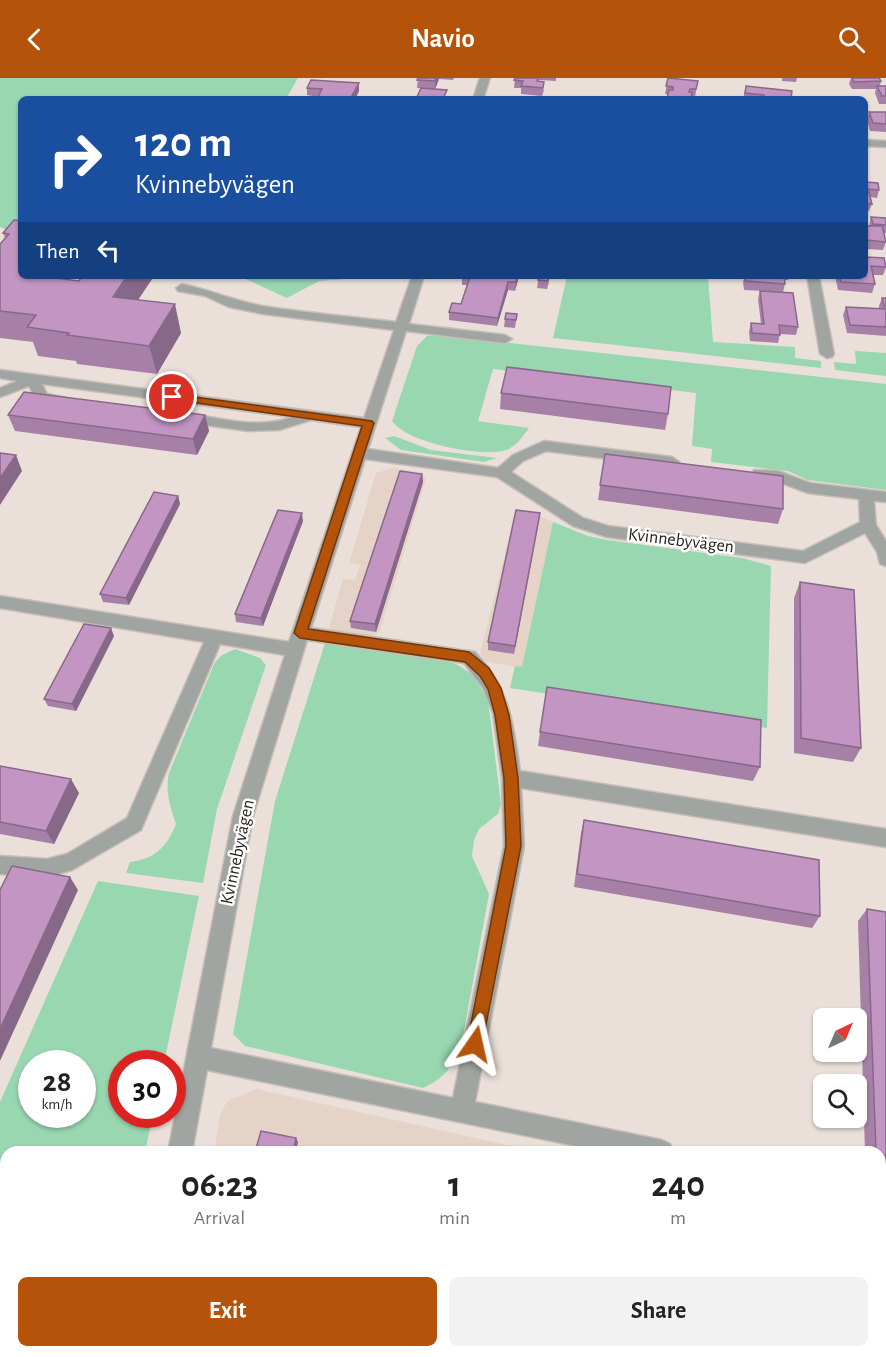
<!DOCTYPE html>
<html lang="en">
<head>
<meta charset="utf-8">
<style>
	:root { --surface:#fff; --page:#f2f2f2; --text:#222; --muted:#767676; --accent:#b45309 }
	body { margin:0; font-family:"Alegreya Sans",sans-serif; background:var(--page); color:var(--text); height:100vh; display:flex; flex-direction:column; font-size:22px; white-space:nowrap }
	* { box-sizing:border-box; margin:0 }
	p { font-size:20px; color:var(--muted) }
	.icon { flex:none; width:33px; height:33px; fill:none; stroke:currentColor; stroke-width:2; stroke-linecap:round; stroke-linejoin:round }
	.map { position:relative; flex:1; overflow:hidden }
	.details { position:absolute; left:0px; top:1068px; width:886px; height:212px; display:flex; flex-direction:column; background:var(--surface); border-radius:18px 18px 0 0; box-shadow:0 2px 4px #0004 }
	.details>* { flex:none }
	.top-card { position:absolute; left:18px; top:18px; width:850px; height:183px; border-radius:9px; box-shadow:0 2px 4px #0004; background:#1a4fa0; color:#fff; overflow:hidden }
	.needle { width:39px; rotate:44deg }
	.tools { position:absolute; left:813px; top:930px; display:grid; gap:12px }
	.tools a { display:grid; place-items:center; width:54px; height:54px; border-radius:9px; background:var(--surface); box-shadow:0 2px 4px #0004; font-size:30px }
	.speed { position:absolute; left:18px; top:972px; display:flex; gap:12px; font-size:30px; font-weight:700; text-align:center }
	.speed>* { display:grid; place-content:center; width:78px; height:78px; border-radius:50%; background:var(--surface); box-shadow:0 2px 4px #0004; line-height:1 }
	.speed small { font-size:15px; font-weight:400 }
	.speed .limit { border:9px solid #d22; background:#fff; color:#111 }
	.pin { position:absolute; display:grid; place-items:center; width:51px; height:51px; color:#fff; margin:-26px; border:3px solid #fff; border-radius:50%; box-shadow:0 2px 6px #0007 }
	.me { position:absolute; width:66px; margin:-33px; rotate:11deg; stroke-linejoin:round; filter:drop-shadow(0 0 4px #0008) }
	.turn { display:flex; align-items:center; gap:21px; height:126px; padding:0 18px; font-size:27px }
	.turn .icon { width:78px; height:78px; stroke-width:2.5 }
	.turn b { display:block; font-size:42px; line-height:51px }
	.then { display:flex; align-items:center; height:57px; padding:0 18px; background:#0003; gap:12px; font-size:22px }
	.eta { display:flex; justify-content:space-evenly; align-items:center; height:102px; text-align:center }
	.eta b { font-size:36px; font-weight:700; line-height:42px }
	.action { display:flex; gap:12px; margin-top:auto; padding:12px 18px }
	.action a { flex:1; height:69px; border-radius:9px; background:var(--accent); color:#fff; font-size:24px; font-weight:700; line-height:69px; text-align:center }
	.action a+a { background:var(--page); color:var(--text) }
	header { display:flex; justify-content:space-between; align-items:center; height:78px; padding:0 18px; background:var(--accent); color:#fff; font-size:27px; font-weight:700 }
	.map>svg:first-child { display:block }
</style>
</head>
<body>
<header><svg class="icon" aria-label="back" viewBox="0 0 24 24"><path d="M15 5l-7 7 7 7"/></svg>Navio<svg class="icon" aria-label="search" viewBox="0 0 24 24"><circle cx="10" cy="10" r="6"/><path d="M15 15l6 6"/></svg></header>
<div class="map">
<svg width="886" height="1279" viewBox="0 0 886 1279">
	<rect width="100%" height="100%" fill="#ebe0d9"/>
	<g fill="#e5d3c8">
		<polygon points="393,390 421,394 426,401 380,553 372,559 362,559 328,553 343,501 355,502 360,487 349,485 376,395"/>
		<polygon points="529,433 553,444 522,590 485,583 480,575 514,439 517,436"/>
		<polygon points="256,1011 525,1071 524,1074 214,1074 220,1037 227,1023"/>
		<polygon points="178,1274 495,1274 494,1279 177,1279"/>
	</g>
	<g fill="#99d7b1" fill-rule="evenodd">
		<polygon points="0,0 298,0 286,21 21,21 21,158 0,149"/>
		<polygon points="239,198 384,198 319,203 287,220"/>
		<polygon points="567,198 708,198 713,264 795,269 795,280 821,283 821,290 553,260"/>
		<path d="M436 257 886 306V412L808 402 788 393 711 384 712 371 692 368 696 315 493 291 478 343 529 350C523 358 517 368 506 372 482 380 407 365 392 343L417 268 427 258Z"/>
		<polygon points="855,273 886,275 886,298 835,292 834,284 856,286"/>
		<polygon points="394,358 431,372 497,380 484,384 401,372 385,360"/>
		<polygon points="553,444 588,458 607,462 742,480 771,488 767,650 510,610 515,588 522,589"/>
		<path d="M325 565 439 582 456 586 472 596 488 622 501 726 498 736 479 751 474 762 472 778 489 816 461 969C452 989 444 1001 423 1010L245 968 233 956 275 723Z"/>
		<path d="M235 571 260 580 266 587 217 731 203 805 126 795 130 784C155 781 167 769 176 746 170 728 165 714 169 695L215 584 222 577Z"/>
		<path d="M98 803 199 818 164 985 122 986V1036L153 1037 145 1074H6V1223L0 1237V1024ZM32 986H82V1036H32Z"/>
	</g>
	<g fill="none" stroke-linecap="round" stroke-linejoin="round">
		<g stroke="#c8beb8" stroke-width="3">
			<g id="minor">
				<polygon points="480,0 490,0 483,21 473,21"/>
				<polygon points="866,62 886,63 886,69 866,68"/>
				<path d="M412 198H424L409 246 505 257 512 261 505 265 406 253 368 371 498 390 513 377 544 363 672 379 679 384 677 387 672 389 546 373 523 383 511 394 583 440 608 448 803 473 860 444 859 421 808 415 776 403 754 400 752 396 754 392 778 393 810 405 886 414V424L874 423 876 447 886 463V488L880 486 877 474 865 455 805 485 607 459 573 448 497 399 365 381 311 550 475 574C510 611 513 645 520 693L886 751V769L521 710 524 768 475 1024 662 1062 670 1066 674 1074H605L207 992 192 1074H168L233 738 285 577 220 566 141 752 72 792 47 799 0 796V778L47 781 67 776 127 740 204 564 0 530V518L289 564 361 349 311 342 279 352 248 353 183 344 176 339 183 334C218 340 258 352 292 339L42 306 47 316 66 320 68 323 66 326 61 327 37 323 29 308 0 319V310L17 303 0 300V292L364 340 394 252 263 236 229 229 205 218 178 213 176 210 182 206C210 212 235 223 262 228 307 235 352 239 396 244ZM307 562 464 585 483 610 493 635 502 700 504 768 453 1020 211 970 253 738Z"/>
				<polygon points="807,198 819,198 834,276 832,279 827,280 820,276"/>
				<polygon points="880,1107 886,1109 886,1133 880,1131"/>
				<polygon points="127,1274 153,1274 152,1279 126,1279"/>
			</g>
		</g>
		<use href="#minor" fill="#a0a5a2" fill-rule="evenodd"/>
	</g>
	<g fill="#a780a8">
		<polygon points="418,0 454,0 453,2 439,1 435,11 417,10"/>
		<polygon points="515,0 556,0 556,3 539,2 538,4 544,12 542,18 521,16 521,10 514,10"/>
		<polygon points="668,0 698,3 695,19 667,20 668,16 665,16"/>
		<polygon points="782,0 797,0 796,4 782,3"/>
		<polygon points="851,0 879,0 881,3 880,8 886,8 886,26 879,26 875,15 876,11 852,11 849,6"/>
		<polygon points="746,8 791,21 743,21"/>
		<polygon points="307,10 359,13 355,21 317,21 318,19 307,17"/>
		<polygon points="869,34 886,34 886,54 870,53 867,42"/>
		<polygon points="866,104 879,112 877,120 870,119 872,126 869,133 866,133"/>
		<polygon points="871,139 886,140 886,155 884,155 886,164 883,172 866,171 866,148 869,148"/>
		<polygon points="14,142 21,198 50,198 49,199 79,203 152,201 138,222 181,255 157,296 77,286 76,283 38,278 33,264 0,260 0,166 5,160 3,155"/>
		<polygon points="866,179 886,189 883,197 872,197 875,206 872,215 838,212 835,198 866,198"/>
		<polygon points="462,198 519,198 515,213 508,212 497,248 449,242 449,234 461,226 467,207 462,207"/>
		<polygon points="539,198 549,204 547,211 537,210"/>
		<polygon points="745,198 789,198 788,202 785,202 785,206 783,214 744,212 743,204"/>
		<polygon points="760,213 798,249 796,257 780,256 778,265 750,263 749,254 751,245 761,246 758,221"/>
		<polygon points="882,220 886,220 886,258 847,255 843,237 846,229 879,231 879,228"/>
		<polygon points="517,236 515,250 504,249 505,241"/>
		<polygon points="501,315 668,336 665,352 500,331"/>
		<polygon points="8,337 205,337 209,353 197,377 15,353"/>
		<polygon points="605,376 783,431 778,446 598,422"/>
		<polygon points="422,396 423,404 376,554 351,550 350,543"/>
		<polygon points="178,418 180,426 129,527 103,524 100,516"/>
		<polygon points="540,435 514,576 488,572 488,564"/>
		<polygon points="303,443 263,548 236,544 235,536"/>
		<polygon points="800,504 861,670 853,684 794,675 794,520"/>
		<polygon points="114,558 76,633 48,628 44,621"/>
		<polygon points="540,654 760,689 753,703 538,668"/>
		<polygon points="0,688 79,715 54,766 0,756"/>
		<polygon points="584,742 820,838 812,850 574,809 581,755"/>
		<polygon points="867,831 886,834 886,1095 880,1094 880,1074 865,1074 858,843"/>
		<polygon points="880,1141 886,1279 872,1279 872,1274 880,1274"/>
	</g>
	<g fill="#886888">
		<polygon points="436,0 439,0 439,1 435,11 435,3"/>
		<polygon points="359,5 359,13 355,21 350,21"/>
		<polygon points="127,198 151,198 152,201 121,247 113,219"/>
		<polygon points="517,198 519,198 515,213 516,204"/>
		<polygon points="508,204 508,212 497,248 498,240"/>
		<polygon points="175,226 181,255 157,296 149,268"/>
		<polygon points="205,337 209,353 197,377 193,361"/>
		<polygon points="16,377 22,393 0,427 0,400"/>
		<polygon points="422,396 423,404 376,554 375,546"/>
		<polygon points="178,418 180,426 129,527 126,520"/>
		<polygon points="302,435 303,443 263,548 261,540"/>
		<polygon points="540,435 539,443 514,576 515,568"/>
		<polygon points="111,550 114,558 76,633 72,626"/>
		<polygon points="71,701 79,715 54,766 46,753"/>
		<polygon points="70,799 78,812 0,983 0,951"/>
		<polygon points="296,1060 298,1064 296,1074 293,1074"/>
		<polygon points="241,1274 244,1274 242,1279 239,1279"/>
	</g>
	<g fill="#c295c3" stroke="#886888" stroke-width="1.5">
		<polygon points="418,0 436,0 435,3 417,2"/>
		<polygon points="515,0 538,0 537,3 544,4 543,10 521,8 523,3 514,2"/>
		<polygon points="668,0 698,3 696,11 690,11 689,14 692,14 691,21 662,21 663,19 667,20 669,12 673,12 673,9 666,8"/>
		<polygon points="852,0 879,0 881,3 854,4"/>
		<polygon points="311,2 359,5 350,21 317,21 322,11 307,10"/>
		<polygon points="746,8 792,13 791,21 764,21 764,17 745,15"/>
		<polygon points="877,8 886,8 886,18 882,18"/>
		<polygon points="421,10 447,12 443,21 416,21"/>
		<polygon points="869,34 886,34 886,46 873,45"/>
		<polygon points="866,104 878,105 879,112 868,111 872,126 866,125"/>
		<polygon points="871,139 886,140 886,147 873,146"/>
		<polygon points="14,142 21,143 21,195 20,196 21,196 21,198 39,198 79,203 82,198 127,198 113,219 175,226 149,268 67,257 69,255 27,249 36,237 0,233 0,166 9,156 3,155"/>
		<polygon points="866,148 882,148 886,164 866,162"/>
		<polygon points="866,179 884,180 886,189 871,188 875,206 841,204 839,198 866,198"/>
		<polygon points="462,198 517,198 516,204 508,204 498,240 449,234 452,225 461,226 470,199"/>
		<polygon points="539,198 549,198 548,203 538,202"/>
		<polygon points="745,198 784,198 785,206 746,203"/>
		<polygon points="760,213 793,215 798,249 779,247 780,257 752,255 751,245 764,246"/>
		<polygon points="882,220 886,220 886,228 884,228"/>
		<polygon points="846,229 886,231 886,249 850,247"/>
		<polygon points="506,235 517,236 516,242 505,241"/>
		<polygon points="507,289 671,309 668,336 501,315"/>
		<polygon points="24,314 205,337 193,361 8,337"/>
		<polygon points="0,375 16,377 0,400"/>
		<polygon points="605,376 783,398 783,431 600,407"/>
		<polygon points="400,393 422,396 375,546 350,543"/>
		<polygon points="154,414 178,418 126,520 100,516"/>
		<polygon points="278,432 302,435 261,540 235,536"/>
		<polygon points="516,432 540,435 515,568 488,564"/>
		<polygon points="800,504 854,512 861,670 801,660"/>
		<polygon points="84,546 111,550 72,626 44,621"/>
		<polygon points="547,609 761,642 760,689 540,654"/>
		<polygon points="0,688 71,701 46,753 0,744"/>
		<polygon points="584,742 819,782 820,838 577,796"/>
		<polygon points="12,788 70,799 0,951 0,812"/>
		<polygon points="867,831 886,834 886,1085 880,1084 880,1074 876,1074"/>
		<polygon points="261,1053 296,1060 293,1074 255,1074"/>
		<polygon points="880,1141 886,1143 886,1279 885,1279"/>
		<polygon points="198,1274 241,1274 239,1279 197,1279"/>
		<polygon points="314,1274 357,1274 356,1279 313,1279"/>
		<polygon points="429,1274 471,1274 470,1279 428,1279"/>
	</g>
	<polygon fill="#b45309" stroke="#753606" stroke-width="1.5" points="172,316 372,343 374,345 308,551 469,574 489,590 501,610 509,637 518,700 521,768 481,972 475,975 469,972 467,966 506,768 504,700 495,637 488,611 480,598 465,584 300,560 294,555 362,348 168,321 166,319"/>
	<g text-anchor="middle" dominant-baseline="central" stroke-width="5" stroke-linejoin="round" paint-order="stroke">
		<g font-size="18" fill="#26221f" stroke="#fff">
			<text transform="translate(681 463) rotate(7)">Kvinnebyvägen</text>
			<text transform="translate(238 774) rotate(-78)">Kvinnebyvägen</text>
		</g>
	</g>
</svg>
<div class="tools">
<a><svg class="needle" viewBox="-14 -14 28 28"><path d="M0-13l5 13h-10z" fill="#e53935"/><path d="M0 13l5-13h-10z" fill="#767676"/></svg></a>
<a><svg class="icon" aria-label="search" viewBox="0 0 24 24"><circle cx="10" cy="10" r="6"/><path d="M15 15l6 6"/></svg></a>
</div>
<div class="speed"><div>28<small>km/h</small></div><div class="limit">30</div></div>
<div class="pin" style="left:172px;top:319px;background:#d93025"><svg class="icon" aria-label="arrive" viewBox="0 0 24 24"><path d="M6 21V4h12l-3 4 3 4H6"/></svg></div>
<svg class="me" style="left:475px;top:966px" viewBox="-20 -20 40 40"><path d="M0-17L14 15 0 8-14 15z" fill="#b45309" stroke="#fff" stroke-width="4"/></svg>
<div class="top-card">
<div class="turn"><svg class="icon" aria-label="right" viewBox="0 0 24 24"><path d="M7 20v-9h11M14 6l5 5-5 5"/></svg><div><b>120 m</b>Kvinnebyvägen</div></div>
<div class="then">Then<svg class="icon" aria-label="left" viewBox="0 0 24 24"><path d="M17 20v-9H6M10 6l-5 5 5 5"/></svg></div>
</div>
<section class="details">
<div class="eta">
<div><b>06:23</b><p>Arrival</p></div>
<div><b>1</b><p>min</p></div>
<div><b>240</b><p>m</p></div>
</div>
<div class="action"><a>Exit</a><a>Share</a></div>
</section>
</div>
</body>
</html>
